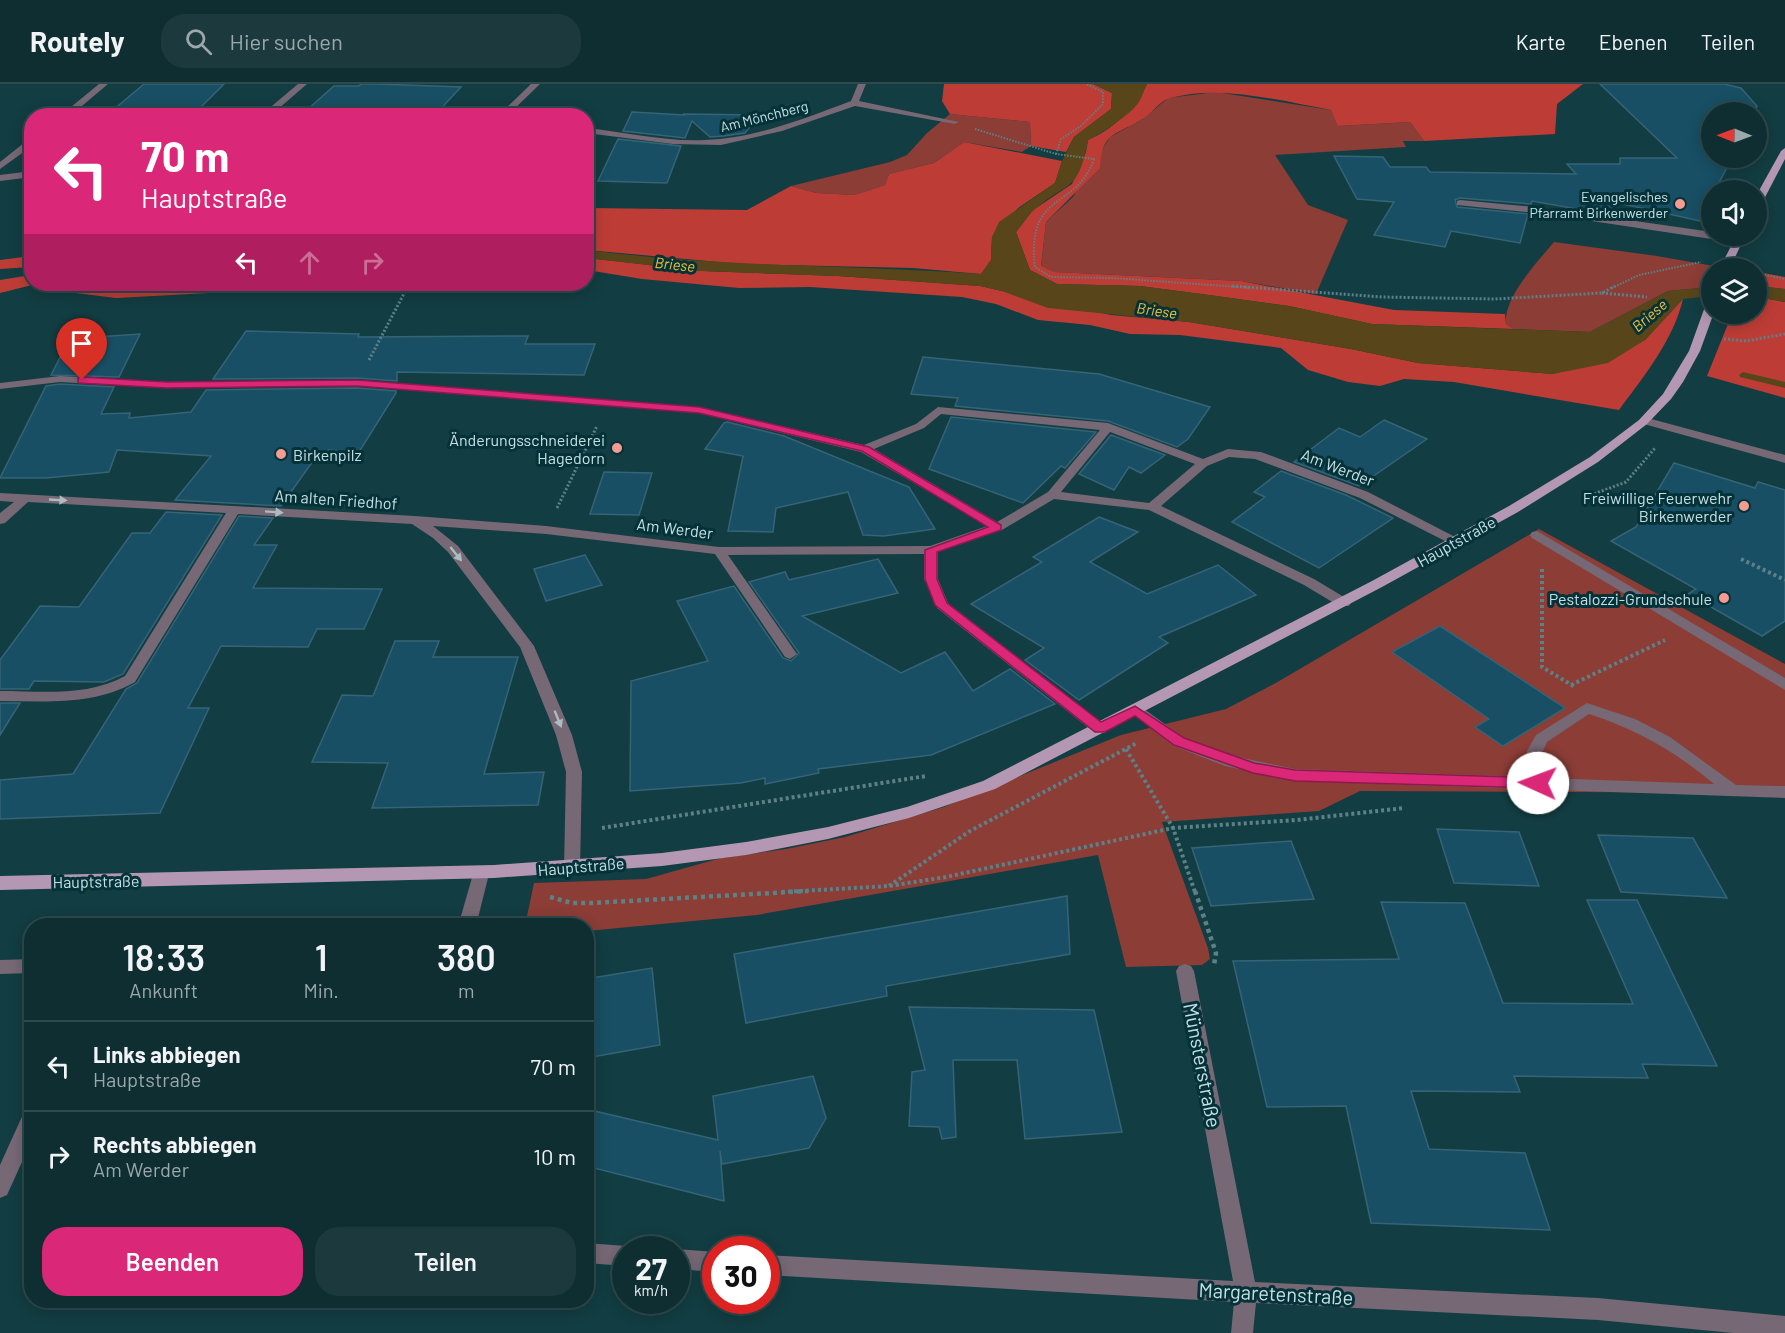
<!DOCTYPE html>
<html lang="de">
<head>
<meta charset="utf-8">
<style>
	:root { --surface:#0e2e32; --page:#1c3a3e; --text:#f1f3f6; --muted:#9ba8ac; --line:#2e4a4d; --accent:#db2777 }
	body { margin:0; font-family:Barlow,sans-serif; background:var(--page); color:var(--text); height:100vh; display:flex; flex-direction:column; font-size:22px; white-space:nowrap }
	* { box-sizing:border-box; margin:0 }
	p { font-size:20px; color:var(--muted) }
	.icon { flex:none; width:33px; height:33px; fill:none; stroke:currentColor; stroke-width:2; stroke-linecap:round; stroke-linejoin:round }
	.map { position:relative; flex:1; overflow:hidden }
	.side { position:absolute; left:24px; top:834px; width:570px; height:390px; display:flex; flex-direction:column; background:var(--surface); border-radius:24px; box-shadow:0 3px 15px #0003,0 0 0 2px var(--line) }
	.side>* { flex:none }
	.hud { position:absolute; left:24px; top:24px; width:570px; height:183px; border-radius:24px; box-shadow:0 3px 15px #0003,0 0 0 2px var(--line); background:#db2777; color:#fff; overflow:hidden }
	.needle { width:39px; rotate:271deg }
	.tools { position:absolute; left:1701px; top:18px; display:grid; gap:12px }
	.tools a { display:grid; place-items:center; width:66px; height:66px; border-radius:50%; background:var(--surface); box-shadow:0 3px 15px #0003,0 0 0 2px var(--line); font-size:30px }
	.speed { position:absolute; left:612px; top:1152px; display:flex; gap:12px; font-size:30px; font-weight:700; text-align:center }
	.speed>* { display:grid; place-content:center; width:78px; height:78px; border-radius:50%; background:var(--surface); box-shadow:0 3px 15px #0003,0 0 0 2px var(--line); line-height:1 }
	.speed small { font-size:15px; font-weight:400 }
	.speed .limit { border:9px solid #d22; background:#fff; color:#111 }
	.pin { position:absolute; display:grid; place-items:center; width:51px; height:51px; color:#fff; margin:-62px -26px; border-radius:50% 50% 50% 0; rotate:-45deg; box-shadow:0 0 6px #0007 }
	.pin .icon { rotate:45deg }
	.me { position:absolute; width:66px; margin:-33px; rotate:272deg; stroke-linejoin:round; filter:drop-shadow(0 0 4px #0008) }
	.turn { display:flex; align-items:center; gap:21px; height:126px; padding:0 18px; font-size:27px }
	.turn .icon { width:78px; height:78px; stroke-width:2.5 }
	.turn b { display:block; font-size:42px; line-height:51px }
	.lanes { display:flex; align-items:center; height:57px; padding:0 18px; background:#0003; justify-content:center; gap:30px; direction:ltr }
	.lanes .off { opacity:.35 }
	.eta { display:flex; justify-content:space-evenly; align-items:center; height:102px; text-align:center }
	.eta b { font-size:36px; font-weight:600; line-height:42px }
	.button { display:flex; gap:12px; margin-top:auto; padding:12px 18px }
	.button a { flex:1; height:69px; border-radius:24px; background:var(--accent); color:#fff; font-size:24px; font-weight:600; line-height:69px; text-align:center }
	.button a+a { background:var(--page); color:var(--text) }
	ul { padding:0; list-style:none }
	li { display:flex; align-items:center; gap:18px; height:90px; padding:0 18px; border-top:2px solid var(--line) }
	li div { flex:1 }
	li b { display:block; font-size:22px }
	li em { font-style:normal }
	header { display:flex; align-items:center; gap:36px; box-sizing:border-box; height:84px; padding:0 30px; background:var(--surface); border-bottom:2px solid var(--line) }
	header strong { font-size:28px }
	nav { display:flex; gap:33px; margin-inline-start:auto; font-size:21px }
	.search { width:420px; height:54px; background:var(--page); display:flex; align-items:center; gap:15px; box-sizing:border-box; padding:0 21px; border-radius:24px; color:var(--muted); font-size:22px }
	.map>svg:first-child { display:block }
</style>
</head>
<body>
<header>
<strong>Routely</strong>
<div class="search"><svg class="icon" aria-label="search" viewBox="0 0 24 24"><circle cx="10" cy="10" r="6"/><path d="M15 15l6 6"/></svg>Hier suchen</div>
<nav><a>Karte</a><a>Ebenen</a><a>Teilen</a></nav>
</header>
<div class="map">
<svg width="1785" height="1249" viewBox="0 0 1785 1249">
	<rect width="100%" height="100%" fill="#123d42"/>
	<g fill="#8b3d36">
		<polygon points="1216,8 1331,26 1339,42 1410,38 1424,57 1403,57 1406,63 1275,71 1308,121 1348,136 1316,210 1241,197 1054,188 1041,183 1046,138 1073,113 1110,53 1143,35 1168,14"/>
		<polygon points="950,30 1030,38 1031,62 1022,68 964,58 934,79 889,90 885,101 854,111 816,109 791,102 890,78 907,71 927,49"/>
		<path d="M1554 158 1657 172 1725 184H1712L1711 203 1668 207 1590 248 1514 245 1506 240C1503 214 1538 177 1554 158Z"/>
		<polygon points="1539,445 1785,580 1785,709 1360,707 1319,727 1162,738 1208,864 1210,875 1202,881 1126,883 1098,771 757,831 587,847 586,842 525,842 534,799 646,795 721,774 786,765 845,753 944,723 1121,651 1226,625 1274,600"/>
	</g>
	<g fill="#bd3d36">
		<polygon points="944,0 1093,0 1112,9 1111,25 1074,53 1066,68 1031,62 1030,38 950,30 942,17"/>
		<path d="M1147 0H1583L1557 20 1555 50 1424 57 1410 38 1338 42 1331 26C1280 17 1221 0 1170 14 1159 17 1151 31 1141 36 1114 52 1102 48 1100 84L1046 138 1041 182 1054 188 1241 197 1394 226 1505 230 1506 240 1514 245 1372 240 1289 222 1209 211 1140 202 1057 200 1030 186 1016 148 1033 126 1072 100 1086 68 1088 56C1113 45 1135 25 1147 0Z"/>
		<polygon points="964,58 1062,77 1055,99 1018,124 992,153 991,176 981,190 913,184 741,180 587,166 587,124 747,126 791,102 816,109 854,111 885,101 889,90 934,79"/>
		<polygon points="31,172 31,183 0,185 0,176"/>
		<path d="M587 174 702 187 838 192 980 202 1111 231 1189 238 1351 265 1418 279 1553 290 1645 256 1683 215C1673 257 1644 292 1619 326L1454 298 1404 295 1380 302 1348 298 1308 286 1281 264 1180 251 1130 250 1090 241 1038 236 996 220 962 213 810 203 739 204 642 195 587 186Z"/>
		<polygon points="1757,188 1785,193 1785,205 1757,202"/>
		<polygon points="31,191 32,200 381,200 116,214 59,207 32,201 0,209 0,196"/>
		<polygon points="1757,213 1785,218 1785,314 1707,292 1732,230 1756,230"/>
	</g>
	<g fill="#58461a">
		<path d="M1093 0H1147C1144 6 1142 13 1139 18 1131 30 1101 50 1088 56 1078 110 1068 96 1034 126 1027 132 1022 141 1016 148L1030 186 1057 200 1140 202 1209 211 1289 222 1372 240 1590 248 1668 207 1711 203V212L1683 215 1645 256 1608 279 1553 290 1418 279 1351 265 1189 238 1048 224 1002 207 980 202 838 192 702 187 587 174V166C718 183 850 181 981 190L991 176 992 153 999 138 1055 99 1062 77 1074 53 1111 25 1112 9Z"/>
		<polygon points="1757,202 1785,205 1785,218 1757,213"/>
	</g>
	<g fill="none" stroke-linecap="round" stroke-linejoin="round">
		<polygon fill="#58461a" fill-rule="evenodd" points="1743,288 1785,298 1785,304 1740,293 1739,291"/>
	</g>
	<g fill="#184f64" stroke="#356477" stroke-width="1.5">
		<polygon points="144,0 224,0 192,32 106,32"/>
		<polygon points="361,0 377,0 461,3 434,32 300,32 334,2 359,2"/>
		<polygon points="1600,0 1724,0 1741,4 1757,22 1754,28 1712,28 1712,74 1732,74 1715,106 1712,106 1712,114 1700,137 1614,118 1611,131 1532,117 1531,120 1460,114 1455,116 1457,123 1528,130 1520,159 1451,147 1445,163 1374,151 1394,118 1357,115 1334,72 1383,73 1390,83 1426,83 1430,88 1576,90 1567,80 1620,80 1620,74 1677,74"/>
		<polygon points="632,28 685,31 683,30 759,31 745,49 724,52 710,53 692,37 685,54 623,47"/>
		<polygon points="618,55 681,62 667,99 598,97"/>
		<polygon points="246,247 359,250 358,253 528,252 525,260 595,260 584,291 397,288 397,297 357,294 213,295"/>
		<polygon points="140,250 119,293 51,291 66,262 92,260 96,253"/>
		<polygon points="923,273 1099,290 1210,323 1188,355 1177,363 1108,337 955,322 958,314 911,310"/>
		<polygon points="60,300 114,303 101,330 130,329 129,334 191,328 206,306 357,304 396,307 396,309 359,368 328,366 320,377 313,377 281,422 175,416 211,372 117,366 109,388 46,394 0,394 46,302"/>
		<polygon points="951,333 1096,348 1065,384 1061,382 1023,419 929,385"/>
		<polygon points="1384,336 1427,355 1359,402 1294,378 1339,344 1360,353"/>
		<polygon points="727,338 784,352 909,403 935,445 884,452 863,451 848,408 776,424 773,448 728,447 743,372 705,365 724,339"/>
		<polygon points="1111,351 1165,371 1141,389 1129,383 1114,406 1079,390"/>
		<polygon points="1674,379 1755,404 1758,398 1785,406 1785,537 1762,552 1688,510 1696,505 1611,457 1636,443"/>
		<polygon points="1281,387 1346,411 1393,434 1319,484 1232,438 1265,413 1254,408"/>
		<polygon points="604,388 652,389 639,431 590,430"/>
		<polygon points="166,428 222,431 123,590 104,598 34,597 29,605 0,605 0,576 40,522 79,523 132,449 150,449"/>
		<polygon points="239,432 273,434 254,461 277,461 253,504 382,505 364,545 317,545 308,563 221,562 188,624 209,624 160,729 0,735 0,696 73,690 126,605 137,599"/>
		<polygon points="1099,433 1138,448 1090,478 1147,510 1218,481 1256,511 1159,553 1168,559 1079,616 1025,576 1044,564 971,520 1042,478 1033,473"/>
		<polygon points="585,471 602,501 546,517 534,485"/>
		<polygon points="878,475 898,509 802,532 901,589 945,568 973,607 1010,585 1055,620 931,671 818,685 819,689 765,700 765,694 741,699 630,707 631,597 708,577 677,517 734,502 783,574 791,577 799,569 749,498 785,488 789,496"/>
		<polygon points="1440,542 1565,624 1503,662 1475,643 1489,635 1392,568"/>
		<polygon points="395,557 439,557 433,573 518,573 484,690 544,688 538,721 372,724 388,679 312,678 342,611 373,612"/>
		<polygon points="0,619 20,619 0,651"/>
		<polygon points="1437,745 1519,748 1539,802 1454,799"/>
		<polygon points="1598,751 1693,754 1727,814 1621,808"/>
		<polygon points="1291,757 1314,815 1211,822 1192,764"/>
		<polygon points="1067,812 1070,870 886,902 887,912 746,939 734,870"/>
		<polygon points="1587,816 1637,816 1717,982 1642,980 1648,994 1514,992 1520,1008 1411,1007 1429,1065 1525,1069 1550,1146 1371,1139 1346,1022 1267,1023 1233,877 1399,875 1381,818 1465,819 1503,919 1633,920"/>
		<polygon points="652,884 660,961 586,974 586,895"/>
		<polygon points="909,923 1094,926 1122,1048 1025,1055 1017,976 953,976 956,1053 942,1055 939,1043 909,1042 912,988 925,986"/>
		<polygon points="813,992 826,1034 809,1064 722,1080 720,1067 724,1117 586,1082 586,1025 718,1056 713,1012"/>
	</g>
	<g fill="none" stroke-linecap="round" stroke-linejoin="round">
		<g stroke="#5d8186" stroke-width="2" stroke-dasharray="1.5 1.5" stroke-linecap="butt">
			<path d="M975 45 1056 70 1094 75C1076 127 1026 106 1035 183L1051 193 1112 194 1254 204"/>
			<polyline points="1056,70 1061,55 1081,42 1103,20 1103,8 1086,0"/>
			<polyline points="1756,189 1785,195"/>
			<polyline points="407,204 409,200"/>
			<polyline points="1612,204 1639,191 1701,178"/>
		</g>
		<g stroke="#5d8186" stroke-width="3" stroke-dasharray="2 2" stroke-linecap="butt">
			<polyline points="1232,202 1382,213 1495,215 1602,209 1615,202"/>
			<polyline points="1602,209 1647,213"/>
			<polyline points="1724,255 1746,257 1785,250"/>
			<polyline points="369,276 408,202"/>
			<polyline points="1583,414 1626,398 1656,363"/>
			<polyline points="557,424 597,342"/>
		</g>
		<g stroke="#5d8186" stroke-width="4" stroke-dasharray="3 3" stroke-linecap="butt">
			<polyline points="1741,475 1785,496"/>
			<polyline points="1542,485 1542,583 1575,603"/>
			<polyline points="1571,601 1665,556"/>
			<polyline points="1126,665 1173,744 1195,808"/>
			<polyline points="602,744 926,692"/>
			<polyline points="889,802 970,747 1137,659"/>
			<polyline points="782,808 889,802 946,793 1173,744 1297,736 1404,724"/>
		</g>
		<g stroke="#5d8186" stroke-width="4.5" stroke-dasharray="4 4" stroke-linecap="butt">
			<polyline points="1195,807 1216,869 1214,881"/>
			<polyline points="550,813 572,819 592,819 808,807"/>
		</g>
		<g fill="#766875" fill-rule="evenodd">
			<polygon points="99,0 108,0 70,32 60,32"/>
			<polygon points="298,0 307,0 270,32 260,32"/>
			<polygon points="531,0 540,0 507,32 498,32"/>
			<path d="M858 0H866L859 17 959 38 955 40 855 22 782 47 721 61 673 60 586 49V44C625 48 666 58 705 56 756 54 803 35 851 17Z"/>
			<polygon points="29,55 32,55 32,62 0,85 0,78"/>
			<polygon points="32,87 32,93 0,97 0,91"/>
			<polygon points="1460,116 1545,124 1712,148 1712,152 1729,152 1743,156 1738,159 1545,130 1457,121 1457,117"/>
			<path d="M60 292 167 298 357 296 699 323 864 361 916 340 938 323 1108 339 1203 375 1228 365 1261 368 1368 408 1463 457 1456 461 1451 460 1360 414 1255 375 1229 373 1207 382 1161 422 1314 495 1349 516 1351 519 1349 522H1339L1304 501 1149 426 1054 415 1002 446 938 468V495L948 519 1105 641 1108 645 1105 649H1095L937 524 924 495V470L728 471 797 570 790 575 785 573 715 470 546 450 433 442 458 462 534 562 572 651 582 688 580 784 578 789 572 790 566 789 564 784 566 688 556 651 520 563 448 468 433 454 412 440 238 430 135 598C93 622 46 617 0 617V607C42 607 87 613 125 592L226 429 28 418 5 439 0 440V429L14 418 0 417V409L415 432 546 442 719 463 930 462 987 442 861 368 699 329 357 302 167 304 60 298 0 305V299ZM941 330 1100 346 1048 408 997 438 874 365 924 344ZM1110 348 1195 380 1149 419 1061 408Z"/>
			<polygon points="1644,333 1785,371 1785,379 1640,339 1640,335"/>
			<polygon points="1537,447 1785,594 1785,606 1532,454 1530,451 1532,448"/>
			<path d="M1587 619 1635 635 1670 653 1736 701 1785 702V714L1295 697 1225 682 1174 662 1127 626 1135 621 1140 622 1184 654 1228 671 1295 685 1530 693 1527 667 1536 651ZM1589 630C1636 645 1676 668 1714 700L1545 694 1543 667 1547 658Z"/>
			<polygon points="481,784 487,785 489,790 476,842 440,842 442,837 461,832 473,790 475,785"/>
			<polygon points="32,875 32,889 0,890 0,876"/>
			<polygon points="1185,880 1191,882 1194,887 1255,1198 1598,1214 1785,1232 1785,1249 1733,1249 1598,1236 1256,1219 1253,1249 1231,1249 1234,1218 766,1191 766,1171 1233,1197 1176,887 1179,882"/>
			<polygon points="32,1023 32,1056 7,1111 0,1114 0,1081 25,1026"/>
			<polygon points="586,1159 626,1162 634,1166 626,1166 626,1182 586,1179"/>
			<polygon points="676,1165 716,1168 716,1188 676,1185 676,1166 674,1166"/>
		</g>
		<g fill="#b498b3" fill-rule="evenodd">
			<polygon points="1785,64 1785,75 1761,121 1756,124 1756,112 1781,67"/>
			<polygon points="1736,152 1745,152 1730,184 1720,184"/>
			<polygon points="1712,214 1712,234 1700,267 1683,298 1671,315 1647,340 1598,378 1518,428 1382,503 995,705 909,734 828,755 746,771 662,782 494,794 0,806 0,792 494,781 662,769 746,758 828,743 907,723 983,697 1372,497 1509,422 1590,373 1639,336 1663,310 1689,267 1707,217"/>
		</g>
	</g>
	<defs><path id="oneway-solid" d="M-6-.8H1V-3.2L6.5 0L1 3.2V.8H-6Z" transform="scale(1.5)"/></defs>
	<g fill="#adbcc3">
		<use href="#oneway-solid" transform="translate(58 416) rotate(3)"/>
		<use href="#oneway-solid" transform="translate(274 428) rotate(4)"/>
		<use href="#oneway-solid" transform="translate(456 470) rotate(51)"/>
		<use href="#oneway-solid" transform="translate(558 635) rotate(68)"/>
	</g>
	<polygon fill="#db2777" stroke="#8e194d" stroke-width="1.5" points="82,293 167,298 357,296 699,323 869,363 1001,441 1001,446 937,468 937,495 947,519 1101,638 1135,622 1184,654 1254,679 1295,686 1538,694 1546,699 1538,704 1295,697 1253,689 1174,661 1135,632 1105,648 1095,648 935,521 925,495 925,466 988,443 862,367 699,329 357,302 167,304 78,299 78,294"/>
	<g fill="#f59c92" stroke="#043238" stroke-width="2">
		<circle cx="1680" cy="120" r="6"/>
		<circle cx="617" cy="364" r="6"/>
		<circle cx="281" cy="370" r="6"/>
		<circle cx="1744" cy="422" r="6"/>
		<circle cx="1724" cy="514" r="6"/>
	</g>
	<g text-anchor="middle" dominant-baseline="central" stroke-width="6" stroke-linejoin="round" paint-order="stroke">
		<g font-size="14" fill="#c5e0e4" stroke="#043238">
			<text transform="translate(764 32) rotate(-14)">Am Mönchberg</text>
		</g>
		<g font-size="14" fill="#c5e0e4" stroke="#043238" text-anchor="end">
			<text x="1668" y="112">Evangelisches<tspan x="1668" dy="16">Pfarramt Birkenwerder</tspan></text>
		</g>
		<g font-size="15" font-style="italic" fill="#f3c035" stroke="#043238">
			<text transform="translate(675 180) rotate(6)">Briese</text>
			<text transform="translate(1157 226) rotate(8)">Briese</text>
			<text transform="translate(1649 231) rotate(-41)">Briese</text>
		</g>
		<g font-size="16" fill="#c5e0e4" stroke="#043238" text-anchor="end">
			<text x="605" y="355">Änderungsschneiderei<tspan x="605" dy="18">Hagedorn</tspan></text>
			<text x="293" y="370" text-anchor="start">Birkenpilz</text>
			<text x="1732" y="413">Freiwillige Feuerwehr<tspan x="1732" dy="18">Birkenwerder</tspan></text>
			<text x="1712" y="514">Pestalozzi-Grundschule</text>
		</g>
		<g font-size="16" fill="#c5e0e4" stroke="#043238">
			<text transform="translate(1338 383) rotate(21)">Am Werder</text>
			<text transform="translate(336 415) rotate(4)">Am alten Friedhof</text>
			<text transform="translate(675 444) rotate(7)">Am Werder</text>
			<text transform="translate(1456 457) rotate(-29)">Hauptstraße</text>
			<text transform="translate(581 782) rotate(-5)">Hauptstraße</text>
			<text transform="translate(96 797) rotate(-1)">Hauptstraße</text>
		</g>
		<g font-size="20" fill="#c5e0e4" stroke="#043238">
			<text transform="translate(1203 981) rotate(79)">Münsterstraße</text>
			<text transform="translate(1276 1209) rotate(3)">Margaretenstraße</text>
		</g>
	</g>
</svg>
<div class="tools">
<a><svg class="needle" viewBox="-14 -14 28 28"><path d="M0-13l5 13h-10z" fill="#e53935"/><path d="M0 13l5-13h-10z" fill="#9ba8ac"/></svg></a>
<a><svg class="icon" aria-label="sound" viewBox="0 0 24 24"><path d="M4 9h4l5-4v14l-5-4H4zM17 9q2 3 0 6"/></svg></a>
<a><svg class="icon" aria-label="layers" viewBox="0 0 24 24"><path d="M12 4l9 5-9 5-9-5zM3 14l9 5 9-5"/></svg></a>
</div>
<div class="speed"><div>27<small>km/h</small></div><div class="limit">30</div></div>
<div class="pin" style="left:82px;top:296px;background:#d93025"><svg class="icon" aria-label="arrive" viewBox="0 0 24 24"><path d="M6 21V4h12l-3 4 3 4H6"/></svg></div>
<svg class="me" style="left:1538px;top:699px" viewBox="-20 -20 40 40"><circle r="19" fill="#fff"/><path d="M0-13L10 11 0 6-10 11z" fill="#db2777"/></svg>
<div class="hud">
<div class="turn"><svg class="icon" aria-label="left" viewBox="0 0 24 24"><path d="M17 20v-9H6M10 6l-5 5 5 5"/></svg><div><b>70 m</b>Hauptstraße</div></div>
<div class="lanes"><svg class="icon" aria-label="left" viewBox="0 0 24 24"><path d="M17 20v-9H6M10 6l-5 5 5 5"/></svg><svg class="icon off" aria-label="ahead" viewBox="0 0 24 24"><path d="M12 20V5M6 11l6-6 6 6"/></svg><svg class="icon off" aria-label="right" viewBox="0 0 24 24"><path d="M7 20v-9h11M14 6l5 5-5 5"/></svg></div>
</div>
<section class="side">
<div class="eta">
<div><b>18:33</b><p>Ankunft</p></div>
<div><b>1</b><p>Min.</p></div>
<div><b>380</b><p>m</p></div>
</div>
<ul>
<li><svg class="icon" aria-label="left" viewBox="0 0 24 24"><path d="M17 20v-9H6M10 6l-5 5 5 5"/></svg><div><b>Links abbiegen</b><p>Hauptstraße</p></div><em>70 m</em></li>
<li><svg class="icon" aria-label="right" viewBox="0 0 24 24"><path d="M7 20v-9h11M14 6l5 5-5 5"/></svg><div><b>Rechts abbiegen</b><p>Am Werder</p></div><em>10 m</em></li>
</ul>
<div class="button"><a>Beenden</a><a>Teilen</a></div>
</section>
</div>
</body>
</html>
